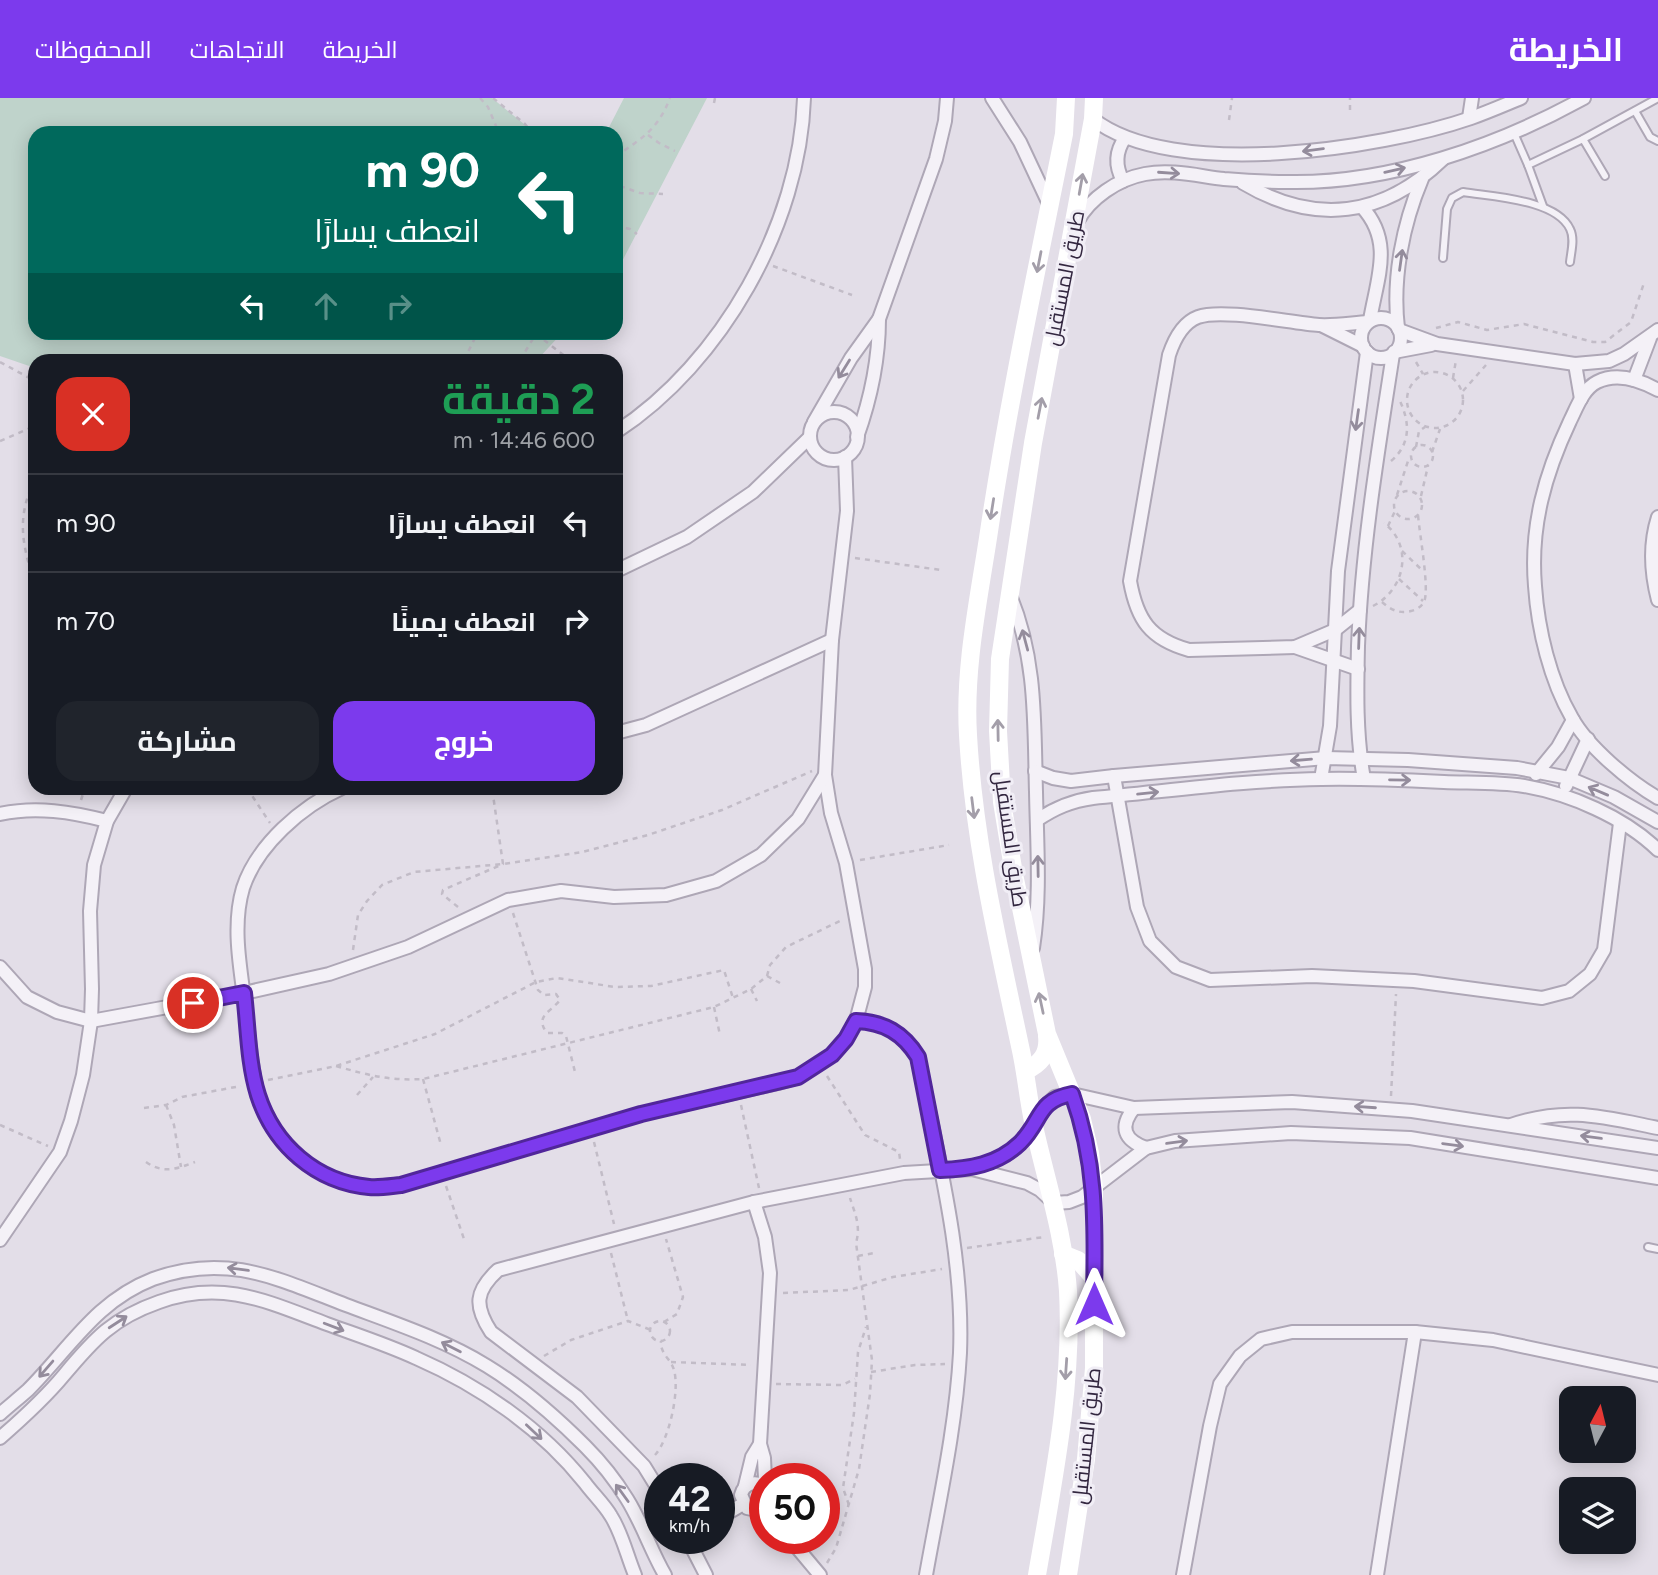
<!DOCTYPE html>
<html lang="ar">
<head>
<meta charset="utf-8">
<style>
	:root { --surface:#171b24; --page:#20242c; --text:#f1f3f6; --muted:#9ea1a6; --line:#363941; --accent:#7c3aed }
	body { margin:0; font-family:Figtree,Cairo,sans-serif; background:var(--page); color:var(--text); direction:rtl; height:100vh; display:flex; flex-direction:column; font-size:26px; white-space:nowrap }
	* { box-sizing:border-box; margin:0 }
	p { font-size:23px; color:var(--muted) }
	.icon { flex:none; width:38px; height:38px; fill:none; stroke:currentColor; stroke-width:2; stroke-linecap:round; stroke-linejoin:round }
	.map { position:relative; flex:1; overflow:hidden; direction:ltr }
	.sheet { position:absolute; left:28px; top:256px; width:595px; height:441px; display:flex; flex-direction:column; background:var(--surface); border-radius:21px; box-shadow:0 4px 18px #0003; direction:rtl }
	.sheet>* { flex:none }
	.guide { position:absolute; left:28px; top:28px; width:595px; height:214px; border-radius:21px; box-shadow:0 4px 18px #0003; direction:rtl; background:#00695c; color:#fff; overflow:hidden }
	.needle { width:46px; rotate:7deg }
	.tools { position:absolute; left:1559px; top:1288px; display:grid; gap:14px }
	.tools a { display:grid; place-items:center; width:77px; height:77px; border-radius:14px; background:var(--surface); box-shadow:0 4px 18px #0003; font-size:35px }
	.speed { position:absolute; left:644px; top:1365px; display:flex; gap:14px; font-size:35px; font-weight:700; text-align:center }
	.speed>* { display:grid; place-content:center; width:91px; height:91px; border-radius:50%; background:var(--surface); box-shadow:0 4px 18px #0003; line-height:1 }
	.speed small { font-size:18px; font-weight:400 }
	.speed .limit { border:10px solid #d22; background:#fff; color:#111 }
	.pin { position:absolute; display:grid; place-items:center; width:60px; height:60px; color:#fff; margin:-30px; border:4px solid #fff; border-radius:50%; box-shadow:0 2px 7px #0007 }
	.me { position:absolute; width:77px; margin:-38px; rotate:0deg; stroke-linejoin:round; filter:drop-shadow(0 0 5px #0008) }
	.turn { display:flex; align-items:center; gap:24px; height:147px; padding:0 28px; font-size:32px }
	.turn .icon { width:91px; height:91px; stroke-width:2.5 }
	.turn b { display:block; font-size:49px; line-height:60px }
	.lanes { display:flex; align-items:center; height:66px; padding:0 28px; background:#0003; justify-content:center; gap:35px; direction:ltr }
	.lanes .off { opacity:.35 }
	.round { display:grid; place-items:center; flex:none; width:74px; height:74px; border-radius:21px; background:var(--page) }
	.head { display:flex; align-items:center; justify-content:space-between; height:119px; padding:0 28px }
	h1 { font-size:42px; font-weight:700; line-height:52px; color:#1e9e55 }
	.cta { display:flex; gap:14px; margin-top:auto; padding:14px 28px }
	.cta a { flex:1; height:80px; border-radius:21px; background:var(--accent); color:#fff; font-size:28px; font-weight:700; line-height:80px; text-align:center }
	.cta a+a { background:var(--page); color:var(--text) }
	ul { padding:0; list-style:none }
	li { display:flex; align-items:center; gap:21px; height:98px; padding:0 28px; border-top:2px solid var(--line) }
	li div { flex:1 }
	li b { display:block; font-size:26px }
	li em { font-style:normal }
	header { display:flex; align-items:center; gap:42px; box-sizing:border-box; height:98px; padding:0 35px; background:var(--accent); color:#fff }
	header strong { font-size:33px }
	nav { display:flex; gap:38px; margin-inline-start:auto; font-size:24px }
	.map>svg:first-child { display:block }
</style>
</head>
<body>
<header>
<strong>الخريطة</strong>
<nav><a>الخريطة</a><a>الاتجاهات</a><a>المحفوظات</a></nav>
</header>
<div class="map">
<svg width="1658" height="1477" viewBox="0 0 1658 1477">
	<rect width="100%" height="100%" fill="#e3dee8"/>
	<g fill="#bfd3cb">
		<polygon points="0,0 492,0 535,35 35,35 35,234 562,235 537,262 35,262 35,270 0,258"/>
		<polygon points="624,0 707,0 616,175 616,35 606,35"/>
	</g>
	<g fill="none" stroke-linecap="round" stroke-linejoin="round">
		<g stroke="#aea7b6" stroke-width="10">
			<g id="lane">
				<polyline points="1635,13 1650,39 1658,43"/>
				<polyline points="1514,35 1528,67"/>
				<polyline points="1583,41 1605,78"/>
				<polyline points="1543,108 1528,67 1583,41 1658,0"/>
				<path d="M1443 160 1447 111 1452 100 1463 94C1492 99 1556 101 1570 131 1575 141 1571 154 1570 164"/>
				<polyline points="1648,1149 1658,1151"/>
			</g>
		</g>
		<g stroke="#aea7b6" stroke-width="16">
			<g id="street">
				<polyline points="992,0 1020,44 1050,108"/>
				<polyline points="1469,20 1472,0"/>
				<path d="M1093 21C1172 83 1381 51 1471 20 1488 14 1504 7 1521 0"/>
				<path d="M1123 83C1115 68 1115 54 1125 40"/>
				<path d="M1243 85C1315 128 1383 119 1443 61"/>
				<path d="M1362 109C1394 144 1377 180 1370 222"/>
				<path d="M1077 124C1090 100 1118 81 1145 76 1171 71 1198 78 1224 81 1246 83 1267 84 1288 84 1389 86 1497 48 1584 0"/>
				<circle cx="1381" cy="240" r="20"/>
				<polyline points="1323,228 1363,248"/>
				<path d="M1398 230C1392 180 1403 126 1422 81"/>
				<polyline points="1399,232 1437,246 1575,266 1609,263 1624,256 1658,232"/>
				<polyline points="1394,254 1431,247"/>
				<polyline points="1575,266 1581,301"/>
				<polyline points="1634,282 1650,240"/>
				<path d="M1658 292C1640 282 1617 274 1597 284 1583 291 1577 309 1570 323 1545 376 1530 428 1535 488 1538 532 1550 582 1572 620 1588 649 1630 684 1658 700"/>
				<circle cx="834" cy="338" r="24"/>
				<polyline points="814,324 851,260 879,221 936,61 945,23 947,0"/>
				<path d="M616 334C722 265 800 126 804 0"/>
				<path d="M857 339C871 300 879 262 879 221"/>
				<path d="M1658 419C1649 447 1651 475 1658 502"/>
				<polyline points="616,473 687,439 753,394 810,339"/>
				<path d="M1010 497C1037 562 1034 625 1036 694 1037 746 1041 798 1033 850"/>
				<path d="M1360 512 1335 532 1295 549 1189 552C1150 541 1137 522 1130 483L1169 257C1174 242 1182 225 1198 219 1223 210 1290 225 1319 227 1335 228 1352 225 1368 224"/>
				<polyline points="1295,549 1358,571"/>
				<polyline points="616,635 646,627 832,542"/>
				<polyline points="1035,673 1053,680 1071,683 1114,678 1326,660 1408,662 1517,670 1569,680 1614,699 1658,724"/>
				<polyline points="1536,676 1558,649 1573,622"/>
				<polyline points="1114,678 1137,809 1150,843 1176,869 1210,882 1312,878 1414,883 1542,900 1569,893 1590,876 1604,852 1620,725"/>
				<polyline points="1321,681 1330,628 1338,473 1367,254"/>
				<path d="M1364 681C1356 637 1357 593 1358 548 1362 449 1378 353 1393 256"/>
				<polyline points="1566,688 1588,641"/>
				<path d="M342 690C302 708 257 747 243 790 232 827 240 868 245 906 249 935 250 967 258 996 272 1047 316 1084 369 1089 380 1090 391 1088 401 1087L641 1016 778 985 798 979 832 957 846 941 856 923 865 889V871L846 765 831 715 825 677 832 542 847 413 845 359"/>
				<path d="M0 716C36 708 72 714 107 723"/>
				<path d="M1037 722C1055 710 1071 703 1093 700 1169 693 1245 682 1321 681 1362 680 1403 682 1444 684 1470 685 1499 684 1524 688 1570 696 1624 719 1658 752"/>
				<polyline points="0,869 27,899 57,914 91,923 244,895 329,876 408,849 508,802 561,793 614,799 666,797 716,783 761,757 798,721 825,677"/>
				<path d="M856 923C884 924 903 935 918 959 937 1056 964 1156 960 1255 956 1329 939 1404 926 1477"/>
				<path d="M1134 1010C1119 1029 1124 1042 1146 1050"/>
				<path d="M1511 1027C1566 1008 1603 1019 1658 1030"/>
				<polyline points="972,1071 1009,1055 1022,1043 1045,1008 1055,999 1072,996 1134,1010 1292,1004 1412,1013 1658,1050"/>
				<polyline points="754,1104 765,1139 770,1175 760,1346 764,1360 765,1381"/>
				<polyline points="0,1142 60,1054 71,1023 83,977 91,923 92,891 90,813 94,767 107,723 126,690"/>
				<path d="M0 1316C9 1308 19 1300 28 1292 69 1251 96 1203 153 1181 227 1154 278 1181 346 1207 394 1225 443 1241 487 1268 523 1290 555 1318 585 1348 600 1363 616 1383 627 1401 642 1425 651 1453 665 1477"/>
				<path d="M0 1340C23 1320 45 1300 64 1277 94 1241 113 1220 159 1204 223 1181 268 1204 327 1226 357 1237 388 1247 416 1260 480 1288 541 1330 585 1385 593 1396 604 1406 611 1418 622 1435 627 1458 635 1477"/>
				<polyline points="745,1388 752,1359 760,1346"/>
				<path d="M765 1389C755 1382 744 1385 741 1397L747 1410 757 1412 765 1420"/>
				<path d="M660 1394 644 1368 577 1299 491 1234C474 1208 475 1193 498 1172L754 1104 904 1075 972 1071 1027 1085 1040 1092 1054 1105 1069 1104 1082 1099 1146 1050 1175 1043 1291 1035 1410 1040 1658 1080"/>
				<polyline points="719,1420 743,1406"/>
				<polyline points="687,1440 706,1477"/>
				<polyline points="789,1440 820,1477"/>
				<polyline points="1183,1477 1210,1328 1220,1286 1240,1258 1261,1241 1292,1234 1415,1234 1493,1242 1658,1277"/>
				<polyline points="1377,1477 1415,1234"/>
			</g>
		</g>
		<g stroke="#c2bcc7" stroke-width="2.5" stroke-dasharray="5 5" stroke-linecap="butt">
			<polyline points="480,0 488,9 499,35"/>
			<polyline points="493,0 525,26 532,35"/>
			<polyline points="714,5 715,0"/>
			<polyline points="1350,12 1350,0"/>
			<polyline points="1229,22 1232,0"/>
			<polyline points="648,37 659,45 675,53"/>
			<path d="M616 58C643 40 658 31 670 0"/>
			<polyline points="616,77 621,94 616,107"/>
			<polyline points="620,88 640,95 663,96"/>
			<polyline points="616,128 630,131 637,136"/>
			<polyline points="773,168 852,197"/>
			<polyline points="1436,230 1458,224 1487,232 1524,226 1593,244 1605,244 1631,224 1644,185"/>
			<polyline points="536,236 570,262"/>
			<polyline points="464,262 478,234"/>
			<polyline points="520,262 536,236"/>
			<polyline points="0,264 35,283"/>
			<polyline points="1416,264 1423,276"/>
			<circle cx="1435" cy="302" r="28"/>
			<polyline points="1453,280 1456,262"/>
			<polyline points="1463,293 1486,267"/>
			<polyline points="616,298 622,303"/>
			<polyline points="35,320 35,325"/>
			<polyline points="0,343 35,328"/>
			<circle cx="1422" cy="358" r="11"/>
			<polyline points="1416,349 1419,333 1425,329"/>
			<polyline points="1432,354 1440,331"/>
			<path d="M1391 363C1411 346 1410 325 1400 303"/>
			<path d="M35 382C16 418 22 448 35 485"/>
			<circle cx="1408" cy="407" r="14"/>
			<polyline points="1397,397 1409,360"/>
			<polyline points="1421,398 1428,368"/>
			<polyline points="1388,428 1395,413"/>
			<polyline points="1402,453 1422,472"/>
			<polyline points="855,460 941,472"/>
			<polyline points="1399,481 1423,503"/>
			<path d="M1382 504C1391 512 1399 516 1411 513 1416 512 1421 509 1424 504 1430 491 1419 434 1418 416"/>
			<path d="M1373 508C1405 492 1414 448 1384 425"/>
			<polyline points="247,690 270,725"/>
			<polyline points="81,702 85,690"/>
			<polyline points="860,762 949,747"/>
			<polyline points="458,809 442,796 443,792 503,766 492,690"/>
			<path d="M513 815 538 892 544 897 556 896 560 902C551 914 534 918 547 935H562L566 938 575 974"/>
			<polyline points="353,852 358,817 367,803 382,787 414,774 503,766 582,754 648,737 722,712 812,673"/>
			<polyline points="767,878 780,885"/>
			<polyline points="751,891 757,903"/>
			<polyline points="714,909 720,937"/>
			<path d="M336 968C367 977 390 983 423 981L714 909 751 891 767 878 770 867 786 849 842 822"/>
			<polyline points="827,978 865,1037 899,1054 900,1061"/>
			<polyline points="423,981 441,1047"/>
			<polyline points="268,982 336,968 435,936 536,884 557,880 615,889 651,888 724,872 733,900"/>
			<polyline points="357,997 373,979"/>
			<polyline points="1391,998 1396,896"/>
			<polyline points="166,1007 174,1027 181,1069"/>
			<polyline points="741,1007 759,1090"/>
			<polyline points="144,1010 166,1007 182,999 241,988"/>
			<polyline points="0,1027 48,1048"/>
			<polyline points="594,1044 614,1126"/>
			<path d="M146 1064C163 1076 177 1071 195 1064"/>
			<polyline points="446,1088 464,1141"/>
			<polyline points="967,1150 1044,1139"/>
			<polyline points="611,1155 628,1223"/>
			<polyline points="858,1158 874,1155"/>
			<polyline points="783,1195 849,1192 893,1179 942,1171"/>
			<circle cx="660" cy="1233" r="10"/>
			<polyline points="664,1224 677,1216 683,1199 666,1141"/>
			<polyline points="544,1258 571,1242 628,1223 651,1232"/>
			<polyline points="671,1264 751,1267"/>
			<polyline points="871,1274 915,1267 945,1266"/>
			<polyline points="776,1286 842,1287 855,1281"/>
			<path d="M655 1357C669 1342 680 1293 674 1272 671 1261 660 1256 661 1243"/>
			<polyline points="849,1407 843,1390 854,1315 858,1254 866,1229"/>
			<path d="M827 1465 836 1450 859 1371 870 1296 872 1262 856 1145C861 1127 855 1116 850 1100"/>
		</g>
		<use href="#lane" stroke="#f4f1f7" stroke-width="6"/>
		<use href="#street" stroke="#f4f1f7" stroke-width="12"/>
		<g stroke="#fff" stroke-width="18">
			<path d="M1025 973C1041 966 1049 955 1047 938"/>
			<polyline points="1063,1156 1078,1162 1095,1181"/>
			<path d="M1037 1477C1053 1384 1073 1288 1068 1193 1064 1136 1046 1083 1034 1028 1028 1001 1026 974 1020 948 998 844 974 744 968 637 964 571 978 505 988 440 1008 305 1037 171 1064 36L1066 0"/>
			<polyline points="1068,1477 1086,1361 1094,1270 1094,1090 1090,1055 1082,1021 1047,936 1014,776 1002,704 998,633 1000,561 1033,345 1093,21 1094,0"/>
		</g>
	</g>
	<defs><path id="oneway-shaft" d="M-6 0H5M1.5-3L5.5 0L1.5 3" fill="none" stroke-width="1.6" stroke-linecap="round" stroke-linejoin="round" transform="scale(1.75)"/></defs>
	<g stroke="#948c9c">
		<use href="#oneway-shaft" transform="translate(1313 52) rotate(173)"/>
		<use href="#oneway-shaft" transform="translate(1395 72) rotate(-13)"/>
		<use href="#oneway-shaft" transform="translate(1169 75) rotate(4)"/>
		<use href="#oneway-shaft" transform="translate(1401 162) rotate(-82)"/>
		<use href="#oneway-shaft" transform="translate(844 271) rotate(122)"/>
		<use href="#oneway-shaft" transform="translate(1357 322) rotate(98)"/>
		<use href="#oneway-shaft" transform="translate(1359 540) rotate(-88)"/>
		<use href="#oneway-shaft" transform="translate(1025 542) rotate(-105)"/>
		<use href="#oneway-shaft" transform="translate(1301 662) rotate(175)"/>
		<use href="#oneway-shaft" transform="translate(1400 682) rotate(1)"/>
		<use href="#oneway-shaft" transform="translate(1598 693) rotate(-157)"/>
		<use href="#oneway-shaft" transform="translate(1148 695) rotate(-6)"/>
		<use href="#oneway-shaft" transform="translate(1038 768) rotate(-91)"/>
		<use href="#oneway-shaft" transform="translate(1365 1009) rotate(-176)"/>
		<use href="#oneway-shaft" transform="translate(1591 1039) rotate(-172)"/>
		<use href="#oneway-shaft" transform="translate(1177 1044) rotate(-8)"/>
		<use href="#oneway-shaft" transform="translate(1453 1047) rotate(8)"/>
		<use href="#oneway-shaft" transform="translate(238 1171) rotate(-172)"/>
		<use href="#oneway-shaft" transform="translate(118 1224) rotate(-33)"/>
		<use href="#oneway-shaft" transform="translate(334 1229) rotate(21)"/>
		<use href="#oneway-shaft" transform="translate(451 1249) rotate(-153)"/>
		<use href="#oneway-shaft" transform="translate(46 1271) rotate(131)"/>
		<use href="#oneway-shaft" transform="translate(534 1334) rotate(43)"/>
		<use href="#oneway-shaft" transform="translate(622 1395) rotate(-126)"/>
	</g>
	<g stroke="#a39ea9">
		<use href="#oneway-shaft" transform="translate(1081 86) rotate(-80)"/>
		<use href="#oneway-shaft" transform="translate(1039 164) rotate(101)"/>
		<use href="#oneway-shaft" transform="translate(1040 310) rotate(-79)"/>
		<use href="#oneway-shaft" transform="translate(992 411) rotate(99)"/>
		<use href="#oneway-shaft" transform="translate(998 632) rotate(-91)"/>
		<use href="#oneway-shaft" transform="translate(973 710) rotate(83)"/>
		<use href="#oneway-shaft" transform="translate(1041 905) rotate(-102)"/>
		<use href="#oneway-shaft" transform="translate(1066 1271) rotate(94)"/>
	</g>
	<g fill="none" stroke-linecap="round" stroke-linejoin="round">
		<g stroke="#51269a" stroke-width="18">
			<path id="route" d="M193 905 244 895C248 928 248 965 258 997 274 1047 316 1084 369 1089 379 1090 391 1088 401 1087L641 1016 798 979 832 957 846 941 856 923C884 924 903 935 918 959L940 1072C969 1071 997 1067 1020 1045 1043 1022 1036 1003 1072 996 1098 1068 1095 1131 1094 1206"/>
		</g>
		<use href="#route" stroke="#7c3aed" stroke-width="12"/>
	</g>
	<g text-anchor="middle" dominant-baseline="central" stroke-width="6" stroke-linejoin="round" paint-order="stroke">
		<g font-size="21" fill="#332740" stroke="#f1eef6">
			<text transform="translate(1064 180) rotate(-79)">طريق المستقبل</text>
			<text transform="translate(1011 741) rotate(82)">طريق المستقبل</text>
			<text transform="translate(1086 1338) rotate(-84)">طريق المستقبل</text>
		</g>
	</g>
</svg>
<div class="tools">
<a><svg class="needle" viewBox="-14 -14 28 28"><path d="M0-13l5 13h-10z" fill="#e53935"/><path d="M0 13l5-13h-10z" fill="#9ea1a6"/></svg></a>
<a><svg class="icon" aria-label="layers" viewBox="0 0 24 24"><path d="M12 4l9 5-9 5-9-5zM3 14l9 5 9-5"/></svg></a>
</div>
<div class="speed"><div>42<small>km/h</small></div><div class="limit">50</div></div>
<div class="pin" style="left:193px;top:905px;background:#d93025"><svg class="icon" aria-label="arrive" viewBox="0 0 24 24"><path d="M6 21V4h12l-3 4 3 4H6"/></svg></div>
<svg class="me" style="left:1094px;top:1206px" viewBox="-20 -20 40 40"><path d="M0-17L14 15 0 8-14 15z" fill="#7c3aed" stroke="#fff" stroke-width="4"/></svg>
<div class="guide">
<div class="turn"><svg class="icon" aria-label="left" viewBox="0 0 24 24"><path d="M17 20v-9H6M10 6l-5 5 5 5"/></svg><div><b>90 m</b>انعطف يسارًا</div></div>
<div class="lanes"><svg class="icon" aria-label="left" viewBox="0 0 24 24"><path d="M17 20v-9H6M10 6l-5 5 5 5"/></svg><svg class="icon off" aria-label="ahead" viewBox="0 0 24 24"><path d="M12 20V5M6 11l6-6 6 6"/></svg><svg class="icon off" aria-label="right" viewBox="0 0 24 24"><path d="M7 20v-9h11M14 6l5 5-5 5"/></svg></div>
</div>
<section class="sheet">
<div class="head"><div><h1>2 دقيقة</h1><p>600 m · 14:46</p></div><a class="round" style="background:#d93025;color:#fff"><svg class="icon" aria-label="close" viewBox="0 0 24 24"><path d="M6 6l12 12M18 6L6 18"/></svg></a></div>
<ul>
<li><svg class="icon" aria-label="left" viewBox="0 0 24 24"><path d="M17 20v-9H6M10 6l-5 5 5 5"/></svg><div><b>انعطف يسارًا</b></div><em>90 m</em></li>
<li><svg class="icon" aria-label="right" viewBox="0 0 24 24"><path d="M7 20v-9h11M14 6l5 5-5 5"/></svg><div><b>انعطف يمينًا</b></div><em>70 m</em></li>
</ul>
<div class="cta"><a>خروج</a><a>مشاركة</a></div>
</section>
</div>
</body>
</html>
